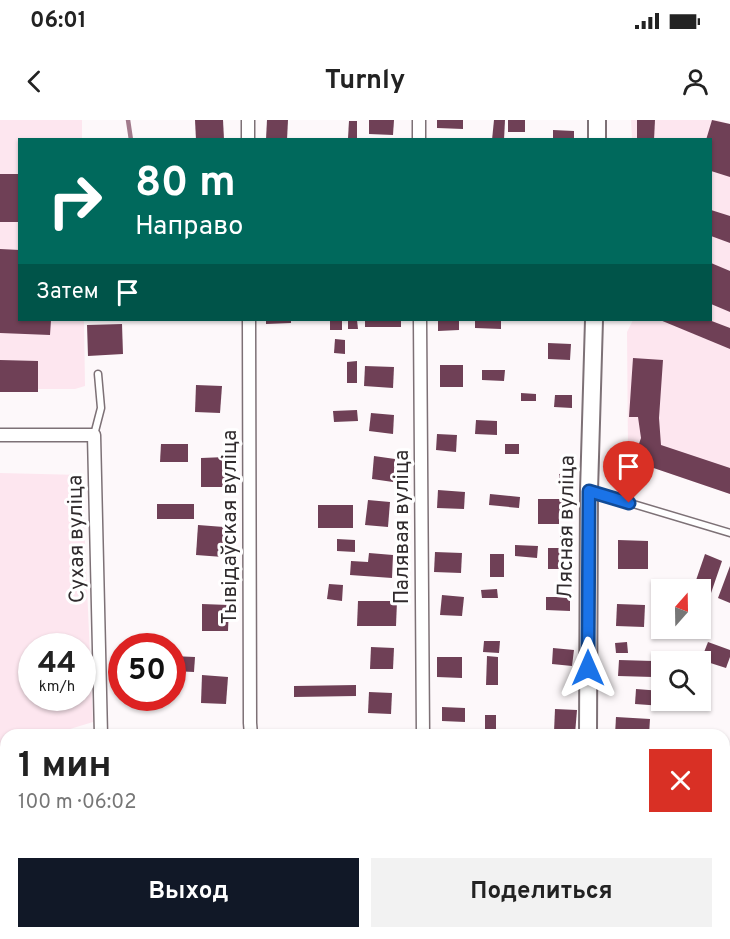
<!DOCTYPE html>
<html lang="ru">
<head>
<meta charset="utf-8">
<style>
	:root { --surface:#fff; --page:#f2f2f2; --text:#222; --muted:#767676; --accent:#111827 }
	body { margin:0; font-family:Overpass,sans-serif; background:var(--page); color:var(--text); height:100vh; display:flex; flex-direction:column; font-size:22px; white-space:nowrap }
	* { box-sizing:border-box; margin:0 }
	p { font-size:20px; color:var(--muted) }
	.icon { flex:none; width:33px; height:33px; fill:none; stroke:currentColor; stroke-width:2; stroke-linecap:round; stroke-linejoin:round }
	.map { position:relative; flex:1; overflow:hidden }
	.details { position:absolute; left:0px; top:609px; width:730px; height:210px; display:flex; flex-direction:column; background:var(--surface); border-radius:18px 18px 0 0; box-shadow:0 2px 4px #0004 }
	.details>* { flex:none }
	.top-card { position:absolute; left:18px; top:18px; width:694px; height:183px; border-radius:0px; box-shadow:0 2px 4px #0004; background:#00695c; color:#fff; overflow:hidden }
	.needle { width:39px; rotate:20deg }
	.fabs { position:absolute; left:651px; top:459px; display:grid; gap:12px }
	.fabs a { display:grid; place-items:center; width:60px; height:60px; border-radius:0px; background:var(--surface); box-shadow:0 2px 4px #0004; font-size:30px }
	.speed { position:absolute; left:18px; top:513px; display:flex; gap:12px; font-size:30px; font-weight:700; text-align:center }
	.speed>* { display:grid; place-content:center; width:78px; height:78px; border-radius:50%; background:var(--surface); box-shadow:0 2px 4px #0004; line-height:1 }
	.speed small { font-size:15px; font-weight:400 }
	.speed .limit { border:9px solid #d22; background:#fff; color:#111 }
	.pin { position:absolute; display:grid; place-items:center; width:51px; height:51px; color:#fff; margin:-62px -26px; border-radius:50% 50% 50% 0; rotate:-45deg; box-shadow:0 0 6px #0007 }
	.pin .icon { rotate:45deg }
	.me { position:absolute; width:66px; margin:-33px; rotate:0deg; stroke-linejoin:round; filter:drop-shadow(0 0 4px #0008) }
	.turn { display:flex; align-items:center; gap:21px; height:126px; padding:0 18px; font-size:27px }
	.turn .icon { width:78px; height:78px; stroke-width:2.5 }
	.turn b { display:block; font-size:42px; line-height:51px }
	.then { display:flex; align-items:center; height:57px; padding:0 18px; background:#0003; gap:12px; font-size:22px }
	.round { display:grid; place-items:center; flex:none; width:63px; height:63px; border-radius:0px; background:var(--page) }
	.summary { display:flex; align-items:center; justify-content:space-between; height:102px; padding:0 18px }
	h1 { font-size:36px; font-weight:700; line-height:45px }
	.cta { display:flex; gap:12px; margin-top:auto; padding:12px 18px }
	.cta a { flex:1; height:69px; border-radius:0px; background:var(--accent); color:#fff; font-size:24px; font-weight:700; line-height:69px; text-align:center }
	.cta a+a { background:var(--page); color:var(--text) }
	.status { display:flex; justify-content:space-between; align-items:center; height:42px; padding:0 30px; background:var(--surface); direction:ltr }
	.status svg { height:16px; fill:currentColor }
	header { display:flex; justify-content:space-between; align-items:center; height:78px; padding:0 18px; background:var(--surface); font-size:27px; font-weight:700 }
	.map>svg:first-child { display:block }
</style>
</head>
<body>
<div class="status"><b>06:01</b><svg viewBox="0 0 49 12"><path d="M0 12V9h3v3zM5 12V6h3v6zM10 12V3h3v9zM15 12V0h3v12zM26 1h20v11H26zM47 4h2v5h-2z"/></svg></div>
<header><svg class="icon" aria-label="back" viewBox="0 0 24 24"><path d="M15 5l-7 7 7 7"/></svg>Turnly<svg class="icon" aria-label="person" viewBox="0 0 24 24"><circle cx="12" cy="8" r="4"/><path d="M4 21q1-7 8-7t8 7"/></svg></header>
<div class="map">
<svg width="730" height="819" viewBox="0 0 730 819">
	<rect width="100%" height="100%" fill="#fdf8fa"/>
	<g fill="#fde6ef" fill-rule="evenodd">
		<polygon points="0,0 82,0 82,19 20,20 20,200 84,200 85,266 75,269 38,269 38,272 0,272"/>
		<polygon points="631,0 717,0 730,4 730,374 633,341 634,337 628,334 627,212 633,200 711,200 711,20 632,19"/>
		<path d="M0 353 82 355 93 602 70 609V615H6V813H68V819H0ZM32 526H82V578H32Z"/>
	</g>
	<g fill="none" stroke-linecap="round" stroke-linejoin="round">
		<polyline stroke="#a27b8c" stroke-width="4.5" points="128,0 131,20"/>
	</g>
	<g fill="#6f4056">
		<polygon points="195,0 223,0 224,19 196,20"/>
		<polygon points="267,0 288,0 287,20 266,19"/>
		<polygon points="369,0 394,0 393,15 369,14"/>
		<polygon points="437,0 463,0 463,9 437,8"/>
		<polygon points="494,0 505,0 504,20 492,20"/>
		<rect x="508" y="0" width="17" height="12"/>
		<polygon points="637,0 655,0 654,20 637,20"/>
		<polygon points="712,0 730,4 730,57 711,51 711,20 706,20"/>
		<polygon points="349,1 357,1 357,18 348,18"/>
		<polygon points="553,10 574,11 574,20 553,20"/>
		<rect x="0" y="54" width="20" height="48"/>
		<polygon points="711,90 730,96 730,123 711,116"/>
		<polygon points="0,129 20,130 20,200 51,200 50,215 0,213"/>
		<polygon points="711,143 730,151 730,192 711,184"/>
		<polygon points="266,200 291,200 291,203 266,204"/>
		<rect x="330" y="200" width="12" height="10"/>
		<polygon points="348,200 357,200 358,209 348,209"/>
		<rect x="365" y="200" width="36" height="7"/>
		<polygon points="438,200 459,200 459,210 438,211"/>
		<polygon points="475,200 501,200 501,209 475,208"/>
		<polygon points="660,200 709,200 730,208 730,229"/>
		<polygon points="122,204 123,234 88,236 87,205"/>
		<polygon points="335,219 345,220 345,234 334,233"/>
		<polygon points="548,223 571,224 570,240 548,239"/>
		<polygon points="633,238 663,240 659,298 661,325 730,348 730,374 633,341 641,318 638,297 629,297"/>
		<polygon points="0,240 38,241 38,272 0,272"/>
		<polygon points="357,241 357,263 347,263 347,242"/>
		<rect x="440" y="245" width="23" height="22"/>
		<polygon points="365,246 394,247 393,268 364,266"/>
		<polygon points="482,250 505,250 504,261 482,260"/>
		<polygon points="196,265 222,266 220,293 195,292"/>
		<polygon points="521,273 536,274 536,281 521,281"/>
		<polygon points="555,275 572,275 572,288 554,287"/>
		<polygon points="357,290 358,301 334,302 333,291"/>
		<polygon points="371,293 394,295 393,314 369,311"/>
		<polygon points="476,300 497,301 497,315 475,314"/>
		<polygon points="437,314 457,315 456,332 436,330"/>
		<polygon points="161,324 188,324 188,342 160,342"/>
		<rect x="505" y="324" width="14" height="10"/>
		<polygon points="374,336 395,339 393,362 372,359"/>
		<polygon points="226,337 226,367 201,367 201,338"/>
		<polygon points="574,353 575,365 560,366 559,354"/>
		<polygon points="438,370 465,372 464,389 437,388"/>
		<polygon points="490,374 520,377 519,388 489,385"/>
		<polygon points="538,379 571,379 571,394 559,394 559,404 538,404"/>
		<polygon points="368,380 390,382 388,407 365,405"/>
		<rect x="157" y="384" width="37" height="15"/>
		<rect x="318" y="385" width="35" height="23"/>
		<polygon points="198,405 224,407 223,437 196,435"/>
		<rect x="560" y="412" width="15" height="12"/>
		<polygon points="337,419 355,420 355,432 337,431"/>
		<polygon points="618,420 648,421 648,449 618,449"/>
		<polygon points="515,425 538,426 537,438 515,436"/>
		<rect x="548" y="428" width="23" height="21"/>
		<polygon points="435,432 462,433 461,453 434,452"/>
		<polygon points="369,433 393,435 392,458 350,455 351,441 368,442"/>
		<rect x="490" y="434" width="14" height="23"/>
		<polygon points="705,434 722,441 711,473 694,466"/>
		<polygon points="730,446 730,483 718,478"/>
		<polygon points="329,464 343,465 342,481 327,479"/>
		<polygon points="497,469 498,478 482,478 481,470"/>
		<polygon points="442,475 464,477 462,496 440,495"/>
		<polygon points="546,477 570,477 570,491 546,490"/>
		<polygon points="358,481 397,481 396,506 357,506"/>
		<polygon points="202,484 229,485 228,511 202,511"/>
		<polygon points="617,484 645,485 644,507 616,506"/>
		<polygon points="484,521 500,521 499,533 483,532"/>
		<polygon points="627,522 628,533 616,533 615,523"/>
		<polygon points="708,522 730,530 730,537 726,548 701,540"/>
		<polygon points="371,527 394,528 393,549 370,549"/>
		<polygon points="553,528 574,530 572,546 552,544"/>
		<polygon points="172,536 195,537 194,552 172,551"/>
		<polygon points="487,536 498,537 498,565 486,565"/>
		<polygon points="437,537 462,537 462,558 437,557"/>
		<polygon points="619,540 653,541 653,557 618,556"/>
		<polygon points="202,555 228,557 226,584 201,583"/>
		<polygon points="356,565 356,576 294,577 294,566"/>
		<polygon points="636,569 662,571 663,586 635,584"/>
		<polygon points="369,572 392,573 391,594 368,593"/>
		<polygon points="442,587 465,588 465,602 442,601"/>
		<polygon points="555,589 577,590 575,614 554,612"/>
		<rect x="485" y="595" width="11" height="17"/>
		<polygon points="616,597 650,599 649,615 615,615"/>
		<rect x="20" y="609" width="50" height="6"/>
		<polygon points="725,748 730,749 730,774 724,773"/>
		<rect x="24" y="813" width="44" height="6"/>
		<polygon points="221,813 252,813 260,816 259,819 219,819"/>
		<rect x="368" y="813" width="24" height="6"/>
		<polygon points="445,813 471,813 470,819 444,819"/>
		<rect x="542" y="813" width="26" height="4"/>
		<rect x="606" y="813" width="27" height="6"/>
		<polygon points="698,813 721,813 719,819 708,819 698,815"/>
	</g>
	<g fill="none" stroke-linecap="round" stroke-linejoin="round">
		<g stroke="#7d7176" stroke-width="9">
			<g id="service">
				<polyline points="94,315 101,288 98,254"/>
				<polyline points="590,371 730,413"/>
			</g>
		</g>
		<g stroke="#7d7176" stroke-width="15">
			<g id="minor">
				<polyline points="248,0 248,20"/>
				<polyline points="419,0 419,20"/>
				<polyline points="249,200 250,603 251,615"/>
				<polyline points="420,200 423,615"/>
				<polyline points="0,315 94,315 101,615"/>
				<polyline points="111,813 111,819"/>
				<polyline points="287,813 288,819"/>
				<polyline points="424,813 424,819"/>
			</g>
		</g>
		<g stroke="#7d7176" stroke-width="20">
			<g id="secondary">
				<polyline points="597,20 597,0"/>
				<polyline points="588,615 589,371 594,200"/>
				<polyline points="588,819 588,813"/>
			</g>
		</g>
		<use href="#service" stroke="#fff" stroke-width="6"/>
		<use href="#minor" stroke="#fff" stroke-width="12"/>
		<use href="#secondary" stroke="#fff" stroke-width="16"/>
	</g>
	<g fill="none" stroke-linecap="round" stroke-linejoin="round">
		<g stroke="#114b97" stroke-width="15">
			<polyline id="route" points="588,548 589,371 629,383"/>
		</g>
		<use href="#route" stroke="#1a73e8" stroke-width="10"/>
	</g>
	<g text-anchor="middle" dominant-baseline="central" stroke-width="6" stroke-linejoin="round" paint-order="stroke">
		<g font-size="21" fill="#302b2d" stroke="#fff">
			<text transform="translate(230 407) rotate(-90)">Тывідаўская вуліца</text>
			<text transform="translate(402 407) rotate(-90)">Палявая вуліца</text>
			<text transform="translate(567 407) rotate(-89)">Лясная вуліца</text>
			<text transform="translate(77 419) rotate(-91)">Сухая вуліца</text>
		</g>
	</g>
</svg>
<div class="fabs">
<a><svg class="needle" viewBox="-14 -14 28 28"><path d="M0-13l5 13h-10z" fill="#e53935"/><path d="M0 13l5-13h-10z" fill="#767676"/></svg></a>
<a><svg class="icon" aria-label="search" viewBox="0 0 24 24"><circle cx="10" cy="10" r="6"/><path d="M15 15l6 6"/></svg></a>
</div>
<div class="speed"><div>44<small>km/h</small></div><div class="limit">50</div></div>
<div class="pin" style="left:629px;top:383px;background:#d93025"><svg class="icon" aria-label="arrive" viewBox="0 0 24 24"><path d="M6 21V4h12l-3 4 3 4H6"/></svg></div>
<svg class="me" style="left:588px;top:548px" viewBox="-20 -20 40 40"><path d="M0-17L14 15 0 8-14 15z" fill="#1a73e8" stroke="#fff" stroke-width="4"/></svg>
<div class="top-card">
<div class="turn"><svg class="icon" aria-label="right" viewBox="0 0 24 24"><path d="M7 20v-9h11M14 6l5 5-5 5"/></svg><div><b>80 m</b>Направо</div></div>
<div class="then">Затем<svg class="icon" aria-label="arrive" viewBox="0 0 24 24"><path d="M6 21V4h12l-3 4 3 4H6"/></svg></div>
</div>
<section class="details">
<div class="summary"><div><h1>1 мин</h1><p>100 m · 06:02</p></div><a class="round" style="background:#d93025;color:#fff"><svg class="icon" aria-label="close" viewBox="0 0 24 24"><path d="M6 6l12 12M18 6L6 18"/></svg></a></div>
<div class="cta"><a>Выход</a><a>Поделиться</a></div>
</section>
</div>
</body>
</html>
